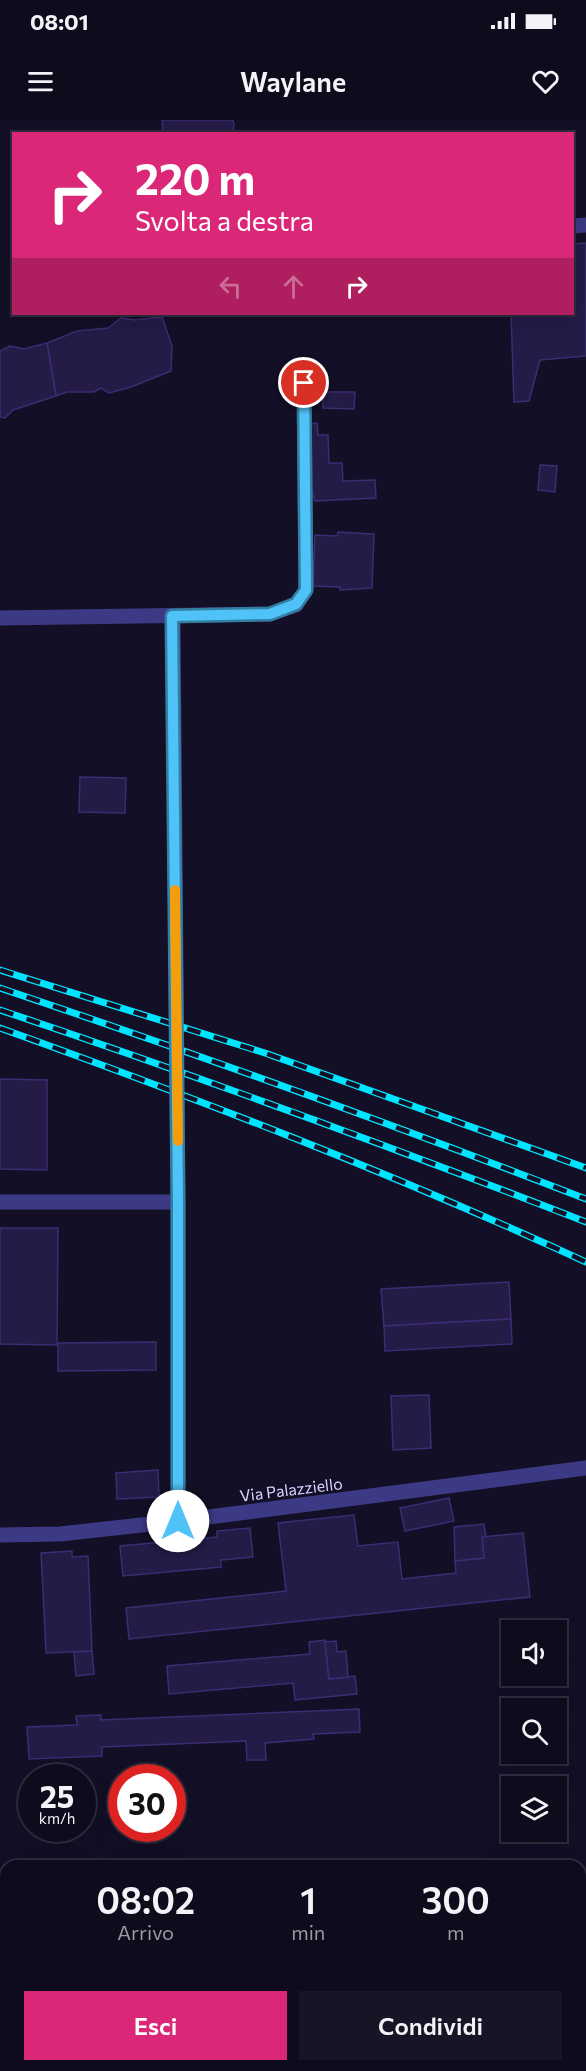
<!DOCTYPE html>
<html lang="it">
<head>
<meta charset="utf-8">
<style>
	:root { --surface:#0e0b1c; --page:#171425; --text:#f1f3f6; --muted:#9b9ba3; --line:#2e2b3b; --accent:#db2777 }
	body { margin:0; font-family:Commissioner,sans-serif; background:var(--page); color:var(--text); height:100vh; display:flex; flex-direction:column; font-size:22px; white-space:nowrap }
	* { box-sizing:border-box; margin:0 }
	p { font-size:20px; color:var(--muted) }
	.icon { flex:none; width:33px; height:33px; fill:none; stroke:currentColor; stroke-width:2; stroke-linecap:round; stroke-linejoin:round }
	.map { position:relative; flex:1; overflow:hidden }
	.details { position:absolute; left:0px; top:1740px; width:586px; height:212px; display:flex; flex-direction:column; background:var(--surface); border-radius:18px 18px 0 0; box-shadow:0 6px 24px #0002,0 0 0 2px var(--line) }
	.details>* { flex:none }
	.guide { position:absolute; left:12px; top:12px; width:562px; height:183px; border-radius:0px; box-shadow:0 6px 24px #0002,0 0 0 2px var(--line); background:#db2777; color:#fff; overflow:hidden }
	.tools { position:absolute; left:501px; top:1500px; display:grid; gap:12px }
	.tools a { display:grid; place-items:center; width:66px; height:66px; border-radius:0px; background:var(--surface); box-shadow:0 6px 24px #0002,0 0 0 2px var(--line); font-size:30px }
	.speed { position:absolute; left:18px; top:1644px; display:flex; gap:12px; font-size:30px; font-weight:700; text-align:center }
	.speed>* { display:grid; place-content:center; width:78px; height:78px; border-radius:50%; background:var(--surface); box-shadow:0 6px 24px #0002,0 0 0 2px var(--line); line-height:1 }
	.speed small { font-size:15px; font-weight:400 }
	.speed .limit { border:9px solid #d22; background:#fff; color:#111 }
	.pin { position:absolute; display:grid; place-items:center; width:51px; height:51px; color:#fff; margin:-26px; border:3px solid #fff; border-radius:50%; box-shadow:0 2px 6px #0007 }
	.me { position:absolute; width:66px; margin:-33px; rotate:0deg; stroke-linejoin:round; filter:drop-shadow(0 0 4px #0008) }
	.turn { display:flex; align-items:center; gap:21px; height:126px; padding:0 24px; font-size:27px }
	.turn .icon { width:78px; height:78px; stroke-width:2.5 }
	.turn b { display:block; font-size:42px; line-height:51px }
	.lanes { display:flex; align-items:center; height:57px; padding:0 24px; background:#0003; justify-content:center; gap:30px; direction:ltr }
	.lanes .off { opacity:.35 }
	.eta { display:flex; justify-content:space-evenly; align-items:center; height:102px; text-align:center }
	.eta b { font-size:36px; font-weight:600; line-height:42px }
	.action { display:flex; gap:12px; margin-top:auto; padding:12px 24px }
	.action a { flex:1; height:69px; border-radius:0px; background:var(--accent); color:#fff; font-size:24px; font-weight:600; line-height:69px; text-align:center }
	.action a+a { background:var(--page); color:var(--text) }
	.status { display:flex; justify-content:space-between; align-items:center; height:42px; padding:0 30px; background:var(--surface); direction:ltr }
	.status svg { height:16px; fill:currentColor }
	header { display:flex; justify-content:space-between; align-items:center; height:78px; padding:0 24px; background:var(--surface); font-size:27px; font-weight:600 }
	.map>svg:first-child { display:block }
</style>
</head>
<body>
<div class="status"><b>08:01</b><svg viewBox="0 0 49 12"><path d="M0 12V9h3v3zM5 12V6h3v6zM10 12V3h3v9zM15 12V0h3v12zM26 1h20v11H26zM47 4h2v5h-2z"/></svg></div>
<header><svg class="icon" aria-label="menu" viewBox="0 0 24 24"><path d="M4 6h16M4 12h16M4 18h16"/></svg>Waylane<svg class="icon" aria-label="heart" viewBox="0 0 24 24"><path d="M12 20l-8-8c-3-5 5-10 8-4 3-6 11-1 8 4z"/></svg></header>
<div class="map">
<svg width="586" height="1951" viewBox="0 0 586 1951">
	<rect width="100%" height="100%" fill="#130f26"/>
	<g fill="#241b47" stroke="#3b2d73" stroke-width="1.5">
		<polygon points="162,0 233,0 234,5 232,14 163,14"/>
		<polygon points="586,123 586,236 540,240 529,281 514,282 511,194 573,194 573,124"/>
		<polygon points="162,197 172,226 171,251 131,267 116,271 109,273 101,268 94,272 67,272 56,276 47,223 77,211 108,208 121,198 135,200"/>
		<polygon points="47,223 56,276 13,290 5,298 0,297 0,231 10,226 24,229"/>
		<polygon points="323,272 355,272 354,289 323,288"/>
		<polygon points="317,303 318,315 328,315 329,343 342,343 343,361 375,360 376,378 315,381 310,363 308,304"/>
		<polygon points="540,345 557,346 555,372 538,370"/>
		<polygon points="338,412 374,414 372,468 340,470 340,467 313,466 315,415 337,416"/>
		<polygon points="80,657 126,658 125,693 79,692"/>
		<polygon points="0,959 47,960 47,1050 0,1049"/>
		<polygon points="0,1108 58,1108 57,1225 0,1224"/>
		<polygon points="509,1162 511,1199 384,1206 381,1169"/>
		<polygon points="511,1199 512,1224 385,1231 384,1206"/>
		<polygon points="156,1222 156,1250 58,1251 58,1223"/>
		<polygon points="429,1275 431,1328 393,1330 391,1276"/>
		<polygon points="158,1350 159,1377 117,1379 116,1353"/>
		<polygon points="449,1378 454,1401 405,1411 400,1388"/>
		<polygon points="354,1395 358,1426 398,1422 402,1459 456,1453 455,1441 484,1438 482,1417 523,1413 530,1477 129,1519 126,1488 286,1471 278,1403"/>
		<polygon points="484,1404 486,1417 482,1417 484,1438 455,1441 454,1407"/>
		<polygon points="250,1408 253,1437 221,1440 221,1447 123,1456 120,1426 217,1417 217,1411"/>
		<polygon points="72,1431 72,1437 88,1436 92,1531 46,1533 41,1433"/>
		<polygon points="325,1520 329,1559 355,1556 357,1574 295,1580 293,1563 169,1574 167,1546 310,1534 309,1522"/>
		<polygon points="336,1521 337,1532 346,1531 348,1557 329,1559 325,1522"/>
		<polygon points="92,1531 94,1554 76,1556 74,1532"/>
		<polygon points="359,1589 360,1612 313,1614 314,1619 265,1623 266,1640 247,1640 246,1621 102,1627 102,1636 29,1639 27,1607 77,1605 76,1596 101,1595 101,1600"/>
	</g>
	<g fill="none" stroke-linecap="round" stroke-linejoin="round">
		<g stroke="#3d3a85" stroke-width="15">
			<polyline points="573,106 586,105"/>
			<polyline points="173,496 178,1082 178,1401"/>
			<polyline points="0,498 270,494 296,485 306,470 304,263"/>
			<polyline points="0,1082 178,1082"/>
			<polyline points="0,1415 60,1414 178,1401 586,1348"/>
		</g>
		<g stroke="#00e5ff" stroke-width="7">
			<g id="rail">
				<polyline points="0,850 265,933 586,1048"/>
				<path d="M0 868C197 934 392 1004 586 1079"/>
				<path d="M0 890C197 956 392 1027 586 1102"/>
				<path d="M0 908C198 979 395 1054 586 1142"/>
			</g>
		</g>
		<use href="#rail" stroke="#130f26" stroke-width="4.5" stroke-dasharray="14" stroke-linecap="butt"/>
	</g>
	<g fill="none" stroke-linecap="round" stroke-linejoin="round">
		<g stroke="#337fa1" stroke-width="15">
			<polyline id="route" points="178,1401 178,1082 172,496 270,494 296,484 306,470 304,263"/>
		</g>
		<use href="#route" stroke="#4fc3f7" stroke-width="10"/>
		<polyline stroke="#f59e0b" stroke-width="10" points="175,770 178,1021"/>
	</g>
	<g text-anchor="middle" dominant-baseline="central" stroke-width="4.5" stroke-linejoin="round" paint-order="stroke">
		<g font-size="16" fill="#d9d4ff" stroke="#130f26">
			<text transform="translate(291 1369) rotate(-7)">Via Palazziello</text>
		</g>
	</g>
</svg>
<div class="tools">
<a><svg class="icon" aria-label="sound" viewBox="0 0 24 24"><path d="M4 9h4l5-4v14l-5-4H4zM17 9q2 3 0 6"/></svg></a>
<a><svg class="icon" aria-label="search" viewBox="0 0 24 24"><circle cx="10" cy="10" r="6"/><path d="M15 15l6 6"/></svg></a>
<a><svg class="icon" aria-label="layers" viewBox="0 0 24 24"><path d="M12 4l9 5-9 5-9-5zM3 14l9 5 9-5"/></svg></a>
</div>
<div class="speed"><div>25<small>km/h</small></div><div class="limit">30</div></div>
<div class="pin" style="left:304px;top:263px;background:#d93025"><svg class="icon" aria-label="arrive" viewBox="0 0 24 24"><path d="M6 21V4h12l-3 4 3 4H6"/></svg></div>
<svg class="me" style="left:178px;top:1401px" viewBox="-20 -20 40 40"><circle r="19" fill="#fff"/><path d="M0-13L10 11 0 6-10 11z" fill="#4fc3f7"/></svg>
<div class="guide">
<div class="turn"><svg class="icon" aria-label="right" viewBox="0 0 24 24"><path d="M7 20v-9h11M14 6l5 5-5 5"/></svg><div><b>220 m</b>Svolta a destra</div></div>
<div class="lanes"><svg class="icon off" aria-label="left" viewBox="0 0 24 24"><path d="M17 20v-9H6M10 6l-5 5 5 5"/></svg><svg class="icon off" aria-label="ahead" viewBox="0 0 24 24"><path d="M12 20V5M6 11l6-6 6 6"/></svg><svg class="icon" aria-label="right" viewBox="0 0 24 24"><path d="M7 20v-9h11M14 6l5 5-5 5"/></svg></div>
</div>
<section class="details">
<div class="eta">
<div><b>08:02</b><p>Arrivo</p></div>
<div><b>1</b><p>min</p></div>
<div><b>300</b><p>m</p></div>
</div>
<div class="action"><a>Esci</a><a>Condividi</a></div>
</section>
</div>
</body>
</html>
